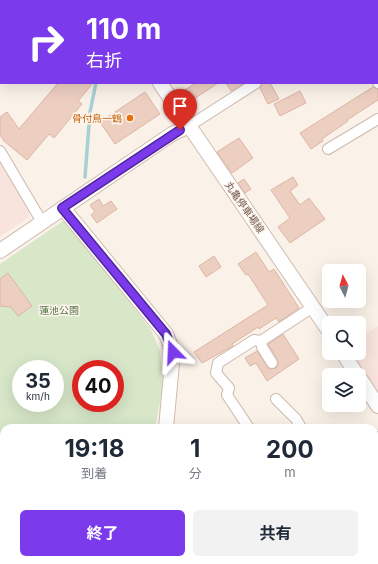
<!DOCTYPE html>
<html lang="ja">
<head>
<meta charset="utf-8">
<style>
	:root { --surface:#fff; --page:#f2f2f3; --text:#1f2937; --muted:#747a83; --accent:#7c3aed }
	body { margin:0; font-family:Inter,"Noto Sans JP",sans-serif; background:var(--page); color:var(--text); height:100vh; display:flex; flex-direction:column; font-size:15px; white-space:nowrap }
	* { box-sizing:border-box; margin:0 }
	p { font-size:13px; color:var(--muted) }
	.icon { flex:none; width:22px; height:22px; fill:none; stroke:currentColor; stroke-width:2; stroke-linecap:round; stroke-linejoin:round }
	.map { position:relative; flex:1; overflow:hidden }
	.side { position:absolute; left:0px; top:424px; width:378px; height:140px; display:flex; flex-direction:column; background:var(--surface); border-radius:12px 12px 0 0; box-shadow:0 4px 16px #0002 }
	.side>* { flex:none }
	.guide { position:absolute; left:0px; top:0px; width:378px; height:84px; box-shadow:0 4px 16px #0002; background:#7c3aed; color:#fff; overflow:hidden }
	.needle { width:26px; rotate:354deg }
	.fabs { position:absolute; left:322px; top:264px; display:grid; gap:8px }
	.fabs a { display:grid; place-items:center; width:44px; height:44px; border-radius:6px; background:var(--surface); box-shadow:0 4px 16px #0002; font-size:20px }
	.speed { position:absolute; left:12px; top:360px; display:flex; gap:8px; font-size:20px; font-weight:700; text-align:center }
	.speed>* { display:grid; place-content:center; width:52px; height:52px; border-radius:50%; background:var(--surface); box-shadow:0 4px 16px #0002; line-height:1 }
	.speed small { font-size:10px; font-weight:400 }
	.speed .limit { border:6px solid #d22; background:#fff; color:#111 }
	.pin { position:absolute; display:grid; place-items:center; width:34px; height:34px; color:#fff; margin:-41px -17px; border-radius:50% 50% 50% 0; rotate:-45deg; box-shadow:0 0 4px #0007 }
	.pin .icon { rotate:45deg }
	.me { position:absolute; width:44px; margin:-22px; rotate:339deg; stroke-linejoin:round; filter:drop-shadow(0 0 3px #0008) }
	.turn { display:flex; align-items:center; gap:14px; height:84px; padding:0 20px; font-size:18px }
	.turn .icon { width:52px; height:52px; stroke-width:2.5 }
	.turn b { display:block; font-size:28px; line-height:34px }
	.eta { display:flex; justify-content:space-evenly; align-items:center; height:68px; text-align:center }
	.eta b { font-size:24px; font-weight:700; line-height:28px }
	.action { display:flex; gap:8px; margin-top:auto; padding:8px 20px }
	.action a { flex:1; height:46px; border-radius:6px; background:var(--accent); color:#fff; font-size:16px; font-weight:700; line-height:46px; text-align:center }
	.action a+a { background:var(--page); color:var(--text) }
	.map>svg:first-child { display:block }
</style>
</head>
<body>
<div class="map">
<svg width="378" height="564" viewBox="0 0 378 564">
	<rect width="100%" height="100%" fill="#faf1e8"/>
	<g fill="#f9e3dd">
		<polygon points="0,159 29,205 29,217 0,237"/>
		<polygon points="378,326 378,393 377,393 352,353 359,353 359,338"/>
	</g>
	<path fill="#d7e7c8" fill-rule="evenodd" d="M63 221 74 231 151 330 160 351 163 386 155 428H4V560H94L95 564H0V264ZM21 369H55V403H21ZM81 369H115V403H81Z"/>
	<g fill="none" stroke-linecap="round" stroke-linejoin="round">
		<polyline stroke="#a6d0d3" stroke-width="3.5" points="85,177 90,112 96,83"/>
	</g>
	<g fill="#edcfc2" stroke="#deb5a4">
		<polygon points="58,83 93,83 78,101 82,104 54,138 49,134 27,160 4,141 0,135 0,117 7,112 19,129"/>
		<polygon points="196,83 218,83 185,105 178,94"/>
		<polygon points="226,83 244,83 231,91"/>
		<polygon points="262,83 270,83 279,99 268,104 260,88"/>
		<polygon points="373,87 378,89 378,100 347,120 348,121 322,139 323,141 311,149 300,133"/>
		<polygon points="300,91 306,103 280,116 274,104"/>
		<polygon points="145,92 160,114 115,144 100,122"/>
		<polygon points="239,138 253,158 232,173 217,152"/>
		<polygon points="293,177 298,185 290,191 300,205 309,198 325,219 290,243 278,227 290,218 271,190"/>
		<polygon points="244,179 251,189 245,193 238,183"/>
		<polygon points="99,199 103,206 111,201 117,209 97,223 91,215 95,212 90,205"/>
		<polygon points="256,252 269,272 274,269 299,308 279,322 276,318 259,329 258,327 232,344 233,346 202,363 194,352 268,305 248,274 246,275 238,264"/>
		<polygon points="214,256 221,267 206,277 199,266"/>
		<polygon points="8,273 32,306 18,316 11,307 0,306 0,279"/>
		<polygon points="283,334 299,359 267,381 256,363 250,366 245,358 257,351 269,369 276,368 278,363 278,360 268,344"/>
	</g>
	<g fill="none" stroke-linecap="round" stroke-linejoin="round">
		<g stroke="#cbb9af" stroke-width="12">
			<g id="street">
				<polyline points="314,0 315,1"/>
				<polyline points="377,4 378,4"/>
				<polyline points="377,81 378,83"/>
				<polyline points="189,126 256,83"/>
				<polyline points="328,149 378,119"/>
				<polyline points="0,151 42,222"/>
				<polyline points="261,341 262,347 272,363"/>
				<polyline points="276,399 296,419 301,428"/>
				<polyline points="249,428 227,395 229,388 216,373 218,363 254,340 261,341 313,307"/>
				<polyline points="374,439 378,437"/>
				<polyline points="263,560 266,564"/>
			</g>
		</g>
		<g stroke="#d0bbb0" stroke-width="16">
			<g id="secondary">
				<polyline points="104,0 105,1"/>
				<polyline points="160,83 329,331"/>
				<polyline points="63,208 166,334 173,352 166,428"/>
				<polyline points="0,251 172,134 189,126"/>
				<polyline points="343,353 357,375"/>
				<polyline points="359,377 378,406"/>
				<polyline points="101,560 101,564"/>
			</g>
		</g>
		<use href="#street" stroke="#fff" stroke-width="10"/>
		<use href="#secondary" stroke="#fff" stroke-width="14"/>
	</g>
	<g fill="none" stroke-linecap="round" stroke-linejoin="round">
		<g stroke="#51269a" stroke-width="10">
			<polyline id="route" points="173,352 166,334 62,208 180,130"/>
		</g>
		<use href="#route" stroke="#7c3aed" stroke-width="7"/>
	</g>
	<circle fill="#e8710a" stroke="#fdf6ee" stroke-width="1.5" cx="130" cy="118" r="4"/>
	<g text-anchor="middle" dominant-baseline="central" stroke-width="3" stroke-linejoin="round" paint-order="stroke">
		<g font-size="10" fill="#c56008" stroke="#fdf6ee" text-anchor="end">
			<text x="122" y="118">骨付鳥一鶴</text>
		</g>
		<g font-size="10" fill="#72584f" stroke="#fdf6ee">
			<text transform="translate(245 207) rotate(55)">丸亀停車場線</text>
		</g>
		<g font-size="10" fill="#5a7748" stroke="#fdf6ee">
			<text x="59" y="310">蓮池公園</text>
		</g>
	</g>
</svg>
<div class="fabs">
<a><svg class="needle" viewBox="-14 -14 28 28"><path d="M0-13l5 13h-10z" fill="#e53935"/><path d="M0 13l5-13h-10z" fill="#747a83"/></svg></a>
<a><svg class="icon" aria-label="search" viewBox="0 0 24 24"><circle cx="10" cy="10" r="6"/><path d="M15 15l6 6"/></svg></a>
<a><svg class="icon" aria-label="layers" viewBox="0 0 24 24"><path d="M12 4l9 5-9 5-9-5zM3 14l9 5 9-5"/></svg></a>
</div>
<div class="speed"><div>35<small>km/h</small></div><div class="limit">40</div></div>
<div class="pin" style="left:180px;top:130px;background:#d93025"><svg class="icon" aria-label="arrive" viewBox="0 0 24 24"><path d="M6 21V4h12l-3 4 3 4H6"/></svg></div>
<svg class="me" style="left:173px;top:352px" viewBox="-20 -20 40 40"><path d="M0-17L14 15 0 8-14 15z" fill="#7c3aed" stroke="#fff" stroke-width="4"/></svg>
<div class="guide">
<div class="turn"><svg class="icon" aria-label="right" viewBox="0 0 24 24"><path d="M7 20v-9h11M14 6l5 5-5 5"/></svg><div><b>110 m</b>右折</div></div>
</div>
<section class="side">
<div class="eta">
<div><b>19:18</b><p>到着</p></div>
<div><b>1</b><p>分</p></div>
<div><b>200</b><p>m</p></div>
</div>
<div class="action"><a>終了</a><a>共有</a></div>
</section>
</div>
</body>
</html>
